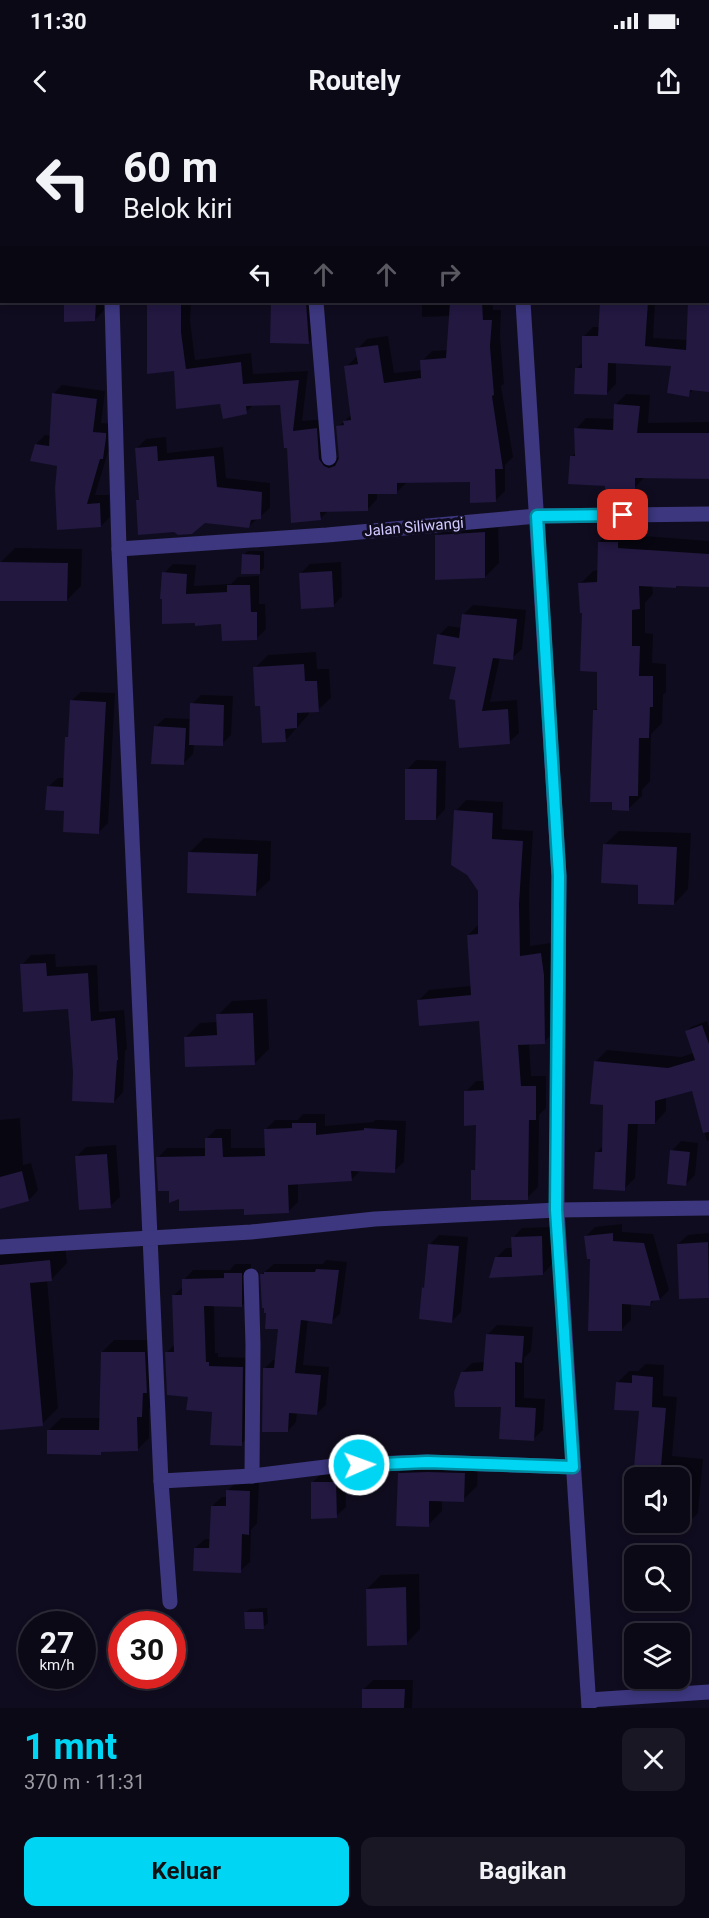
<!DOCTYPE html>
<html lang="id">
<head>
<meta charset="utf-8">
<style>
	:root { --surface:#0c0917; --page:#1a1724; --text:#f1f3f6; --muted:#9a9aa1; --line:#2c2a36; --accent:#01d5f4 }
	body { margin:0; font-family:Roboto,sans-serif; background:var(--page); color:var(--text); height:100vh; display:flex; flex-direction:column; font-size:22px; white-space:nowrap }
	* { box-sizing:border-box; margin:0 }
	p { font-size:20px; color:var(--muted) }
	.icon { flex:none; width:33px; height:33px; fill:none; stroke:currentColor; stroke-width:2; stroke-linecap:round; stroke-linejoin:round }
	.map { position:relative; height:1588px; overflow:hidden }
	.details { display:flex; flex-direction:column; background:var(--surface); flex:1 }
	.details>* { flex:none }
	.hud { position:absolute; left:0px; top:0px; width:710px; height:183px; box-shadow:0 3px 9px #0003,0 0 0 2px var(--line); background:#0c0917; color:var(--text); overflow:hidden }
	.fabs { position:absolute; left:624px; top:1347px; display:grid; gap:12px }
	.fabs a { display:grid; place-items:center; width:66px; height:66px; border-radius:12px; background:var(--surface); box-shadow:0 3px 9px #0003,0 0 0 2px var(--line); font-size:30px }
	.speed { position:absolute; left:18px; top:1491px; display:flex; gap:12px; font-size:30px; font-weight:700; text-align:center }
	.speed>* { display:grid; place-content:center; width:78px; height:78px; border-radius:50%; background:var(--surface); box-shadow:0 3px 9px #0003,0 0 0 2px var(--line); line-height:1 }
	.speed small { font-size:15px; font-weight:400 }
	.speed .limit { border:9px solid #d22; background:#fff; color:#111 }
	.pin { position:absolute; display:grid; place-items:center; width:51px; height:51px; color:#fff; margin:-26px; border-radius:12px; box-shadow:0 3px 9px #0006 }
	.me { position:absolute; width:66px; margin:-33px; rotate:88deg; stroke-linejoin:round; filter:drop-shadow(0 0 4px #0008) }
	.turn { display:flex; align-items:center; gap:21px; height:126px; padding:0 24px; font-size:27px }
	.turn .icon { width:78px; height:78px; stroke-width:2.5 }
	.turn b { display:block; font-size:42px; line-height:51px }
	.lanes { display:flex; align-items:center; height:57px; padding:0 24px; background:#0003; justify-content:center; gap:30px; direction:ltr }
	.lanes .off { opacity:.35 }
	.round { display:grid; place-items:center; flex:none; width:63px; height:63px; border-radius:12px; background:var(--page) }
	.summary { display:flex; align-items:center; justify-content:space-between; height:102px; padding:0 24px }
	h1 { font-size:36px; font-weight:700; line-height:45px; color:var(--accent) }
	.action { display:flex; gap:12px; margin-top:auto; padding:12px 24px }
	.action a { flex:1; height:69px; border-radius:12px; background:var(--accent); color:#111; font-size:24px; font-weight:700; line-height:69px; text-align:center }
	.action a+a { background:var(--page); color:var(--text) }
	.status { display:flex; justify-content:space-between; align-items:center; height:42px; padding:0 30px; background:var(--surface); direction:ltr }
	.status svg { height:16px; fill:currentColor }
	header { display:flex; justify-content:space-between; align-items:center; height:78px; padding:0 24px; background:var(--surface); font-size:27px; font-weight:700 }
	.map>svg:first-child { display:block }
</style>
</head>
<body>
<div class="status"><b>11:30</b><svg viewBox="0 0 49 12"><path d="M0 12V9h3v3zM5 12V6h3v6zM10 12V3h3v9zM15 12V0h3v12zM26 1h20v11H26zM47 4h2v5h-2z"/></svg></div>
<header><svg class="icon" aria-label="back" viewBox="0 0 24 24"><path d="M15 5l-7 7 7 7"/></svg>Routely<svg class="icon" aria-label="share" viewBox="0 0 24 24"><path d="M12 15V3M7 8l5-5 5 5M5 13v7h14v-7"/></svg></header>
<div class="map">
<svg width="709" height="1588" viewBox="0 0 709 1588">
	<rect width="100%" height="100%" fill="#100c1f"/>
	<g fill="#0007">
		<polygon points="61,0 97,0 97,2 60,2"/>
		<polygon points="391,0 456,0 457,2 391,2"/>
		<rect x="647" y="0" width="44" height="2"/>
		<polygon points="708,165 709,270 694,269 688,275 672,244 616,242 616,264 607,273 576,249 584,241 584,216 593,207 600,207 601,182 655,182 653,218 688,220 689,182 708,182"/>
		<polygon points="66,182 105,182 104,190 95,200 66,200"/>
		<polygon points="149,182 191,182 190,201 195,240 251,233 253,254 308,251 302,301 326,299 334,337 340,338 338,307 352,294 346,247 356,237 358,236 357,229 367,219 388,216 394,253 422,250 422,241 432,231 448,230 451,196 422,197 422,182 492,182 493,190 501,190 500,216 504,264 501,266 513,337 505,345 505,371 495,381 471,360 408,361 397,372 377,373 377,379 367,390 329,390 320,399 288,327 281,284 254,284 246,292 222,282 175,249 149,252"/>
		<polygon points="277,182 316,182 317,213 308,223 272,186"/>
		<polygon points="62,265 105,271 101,303 114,304 111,328 108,332 95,375 109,375 110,397 101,406 59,345 36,324 45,315 51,316 53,274"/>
		<polygon points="626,274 650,275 648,303 709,302 709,357 646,356 634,368 607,365 572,337 576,332 576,309 586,298 615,299 615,285"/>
		<polygon points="166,317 167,333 223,327 226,358 270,363 270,388 249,406 138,381 140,378 137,328 146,319"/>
		<polygon points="498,399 499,443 485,457 436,416 450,402"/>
		<polygon points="613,409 631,409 631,415 709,421 709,465 678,464 676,467 652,465 653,474 645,483 645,513 653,514 652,543 666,544 666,572 663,575 662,603 651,614 650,661 642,670 642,676 628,689 613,680 594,591 598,587 599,550 583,491 580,464 593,451 599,450 599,422"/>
		<polygon points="15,428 82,429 81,466 67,480 1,442"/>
		<polygon points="248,431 264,431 264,448 259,453 243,435"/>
		<polygon points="341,442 342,476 333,486 301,453 310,444"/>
		<polygon points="173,444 196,445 194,466 231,464 238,457 259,456 259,484 265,484 266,509 257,518 223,502 196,504 164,453"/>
		<polygon points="473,485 526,490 522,529 512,538 500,537 490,582 517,580 519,613 509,622 460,626 458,546 439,515 448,506 462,508 463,495"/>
		<polygon points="316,532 317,549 329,549 331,578 318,590 309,591 309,594 286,620 255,548 268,535"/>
		<polygon points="81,572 115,573 108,703 99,712 65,689 48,667 58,658 65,658 66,618 69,615 71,581"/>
		<polygon points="201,575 233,576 231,615 222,624 194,623 193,634 183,644 155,607 165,598 191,599 192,584"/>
		<polygon points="416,640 446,641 445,689 436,699 407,650"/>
		<polygon points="466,680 503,682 502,709 533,711 529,772 530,826 551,823 555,911 544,922 529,923 531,956 546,956 546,988 539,995 538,1067 527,1078 473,1051 477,1047 478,1003 466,972 476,961 485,961 481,899 419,880 429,870 471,866 468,815 479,804 480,770 456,691"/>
		<polygon points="619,711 691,713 688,769 674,784 640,763 604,725"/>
		<polygon points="204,718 271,721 270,760 255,774 190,732"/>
		<polygon points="55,834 56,847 97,845 99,892 124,890 127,929 125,931 123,972 114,982 75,952 69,888 22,845 31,835"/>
		<polygon points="267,879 269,929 255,943 186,917 200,903 218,902 218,895 232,881"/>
		<polygon points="707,901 709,908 709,1020 707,1021 693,969 666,977 666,991 655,1003 638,1003 635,1058 624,1069 596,1033 604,1025 604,984 596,941 607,930 681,937 694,933 686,912 691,907"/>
		<polygon points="303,994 325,994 325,1006 373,1002 375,1000 406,1001 404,1042 394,1051 361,1050 352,1059 298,1063 298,1082 289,1091 245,1088 180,1077 170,1070 158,1038 167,1028 206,1028 206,1019 216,1009 231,1009 231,1028 266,1028 266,1009 275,1000 298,1000"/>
		<polygon points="20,998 23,1045 31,1043 38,1070 29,1080 0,1087 0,1000"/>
		<polygon points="681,1021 698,1023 695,1055 685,1065 672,1031"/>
		<polygon points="116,1025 120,1077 110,1086 76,1037 86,1027"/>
		<polygon points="622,1104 622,1112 653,1114 669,1170 660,1179 655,1179 650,1185 631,1183 631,1200 621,1210 591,1137 586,1116 595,1107"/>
		<polygon points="551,1107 552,1144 543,1154 496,1138 506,1128 513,1128 513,1118 522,1108"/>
		<polygon points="709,1113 709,1176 681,1178 678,1124 688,1115"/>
		<polygon points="439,1115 468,1117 461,1192 452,1201 423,1168 426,1165 430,1124"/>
		<polygon points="65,1124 67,1143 51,1160 47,1160 58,1288 42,1304 0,1308 0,1131"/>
		<polygon points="326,1140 347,1142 340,1194 331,1202 308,1199 303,1245 329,1247 326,1285 317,1293 297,1292 296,1302 288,1311 264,1249 273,1240 276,1240 279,1207 268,1191 262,1154 274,1144 323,1144"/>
		<polygon points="235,1144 251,1144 251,1176 242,1186 214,1185 215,1233 218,1233 218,1237 252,1238 251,1315 241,1324 214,1291 189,1275 166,1233 175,1224 174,1175 184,1166 184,1160 193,1150 230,1150"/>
		<polygon points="497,1205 533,1207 531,1231 524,1238 524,1278 545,1279 543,1310 533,1319 503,1285 462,1253 472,1243 485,1242 487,1215"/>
		<polygon points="114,1220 157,1220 154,1284 149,1289 149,1318 137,1330 103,1330 100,1333 49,1310 61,1298 101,1298 102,1232"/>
		<polygon points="646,1244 664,1245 663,1276 677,1277 672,1336 703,1339 698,1393 686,1405 671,1404 671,1402 680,1402 680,1358 634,1358 634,1377 632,1377 640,1290 617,1263 629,1251 638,1251"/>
		<polygon points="413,1339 478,1340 477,1366 463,1380 442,1380 442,1391 428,1405 399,1353"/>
		<polygon points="322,1353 345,1353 346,1387 336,1396 312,1363"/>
		<polygon points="237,1361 259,1362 257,1403 251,1410 250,1442 240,1451 195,1428 205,1419 211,1419 212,1386 222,1377 228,1377 228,1370"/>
		<polygon points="419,1454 420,1509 406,1524 367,1469 381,1455"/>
		<polygon points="267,1488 268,1503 263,1507 245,1493 250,1489"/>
		<polygon points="373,1560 413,1560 412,1588 378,1588 363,1570"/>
	</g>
	<g fill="#221840">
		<polygon points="64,182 96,182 95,201 64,202"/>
		<polygon points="147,182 181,182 181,212 186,249 241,242 243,264 299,260 293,311 317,308 319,339 324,346 329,348 335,346 339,338 336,306 344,305 343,301 351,300 344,246 358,244 355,228 378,225 384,263 421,258 420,240 446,238 450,182 482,182 483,200 492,200 490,226 494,275 492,276 503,349 495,349 496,382 470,383 470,362 397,363 397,374 368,374 368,391 320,392 321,400 291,403 287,328 284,328 280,285 246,286 247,294 223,299 220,284 176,289 174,251 147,254"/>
		<polygon points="271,182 306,182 309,224 270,223"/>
		<polygon points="600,182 648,182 645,226 686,230 688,182 709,182 709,272 690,270 689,277 667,273 671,246 608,243 607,275 574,274 575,248 582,248 582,216 598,216"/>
		<polygon points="52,273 97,279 93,312 106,313 106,318 103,339 100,339 87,384 100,383 101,407 57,410 55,368 57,346 30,341 35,324 49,326"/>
		<polygon points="614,284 640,286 637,313 709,313 709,359 635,358 635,369 605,369 605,366 568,364 570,336 575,336 574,308 613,310"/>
		<polygon points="157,326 158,341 214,336 217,367 262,372 261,399 251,400 249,408 205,403 192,414 178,415 174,412 138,415 136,380 139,380 135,328"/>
		<polygon points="485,412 485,458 435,460 435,415"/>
		<polygon points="598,422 618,422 618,428 709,434 709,467 676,466 676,468 639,466 640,489 632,490 632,526 640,526 639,556 653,556 653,587 650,587 649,618 639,618 638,676 629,676 629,691 612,690 612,682 590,682 593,590 597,590 597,552 580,551 582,493 580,493 578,463 597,462"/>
		<polygon points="242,434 260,435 260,454 241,454"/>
		<polygon points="0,442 68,443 67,481 0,481"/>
		<polygon points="332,451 334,487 301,489 299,453"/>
		<polygon points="162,452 187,454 186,474 227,472 227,465 250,465 251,492 257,492 257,520 222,521 221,504 195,506 195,503 162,504 162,479 160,479"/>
		<polygon points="462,494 517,499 513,540 493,538 482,591 508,589 510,624 459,628 455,580 449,579 456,547 433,544 437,514 459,518"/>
		<polygon points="304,544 305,561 317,561 319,592 297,593 297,608 285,609 286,622 262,623 260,586 255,586 253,547"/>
		<polygon points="70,580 106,582 99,714 63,712 64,691 45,690 47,666 63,667 65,617 68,617"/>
		<polygon points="190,583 224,585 223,626 189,625"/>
		<polygon points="154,606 186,608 184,645 151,644"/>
		<polygon points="405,649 437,649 436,700 405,700"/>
		<polygon points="454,690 493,693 492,719 523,721 519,784 520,836 541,833 544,855 545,924 518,925 521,966 536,966 536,1000 529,1000 528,1080 471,1080 471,1050 475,1050 476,1005 464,1006 464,971 484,970 479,901 419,906 417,880 471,875 467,815 478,814 478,771 467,755 451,745"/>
		<polygon points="603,724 677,727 674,785 638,784 638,765 601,763"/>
		<polygon points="188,732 258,734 256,776 187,773"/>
		<polygon points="46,843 47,856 88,853 91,901 115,898 118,940 117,940 114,983 72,981 73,952 68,889 23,892 20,844"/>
		<polygon points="253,893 255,945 185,947 184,917 217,915 216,894"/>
		<polygon points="702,905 709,924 709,1012 703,1013 692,971 655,981 655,1004 628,1004 625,1071 593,1069 595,1032 602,1032 603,985 590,984 594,941 668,948 695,940 685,911"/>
		<polygon points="292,1003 316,1003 316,1015 364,1010 364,1008 397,1010 395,1053 351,1051 352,1061 288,1065 289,1093 244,1095 244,1089 179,1091 179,1079 169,1083 169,1071 158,1071 156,1037 205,1036 205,1018 222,1018 223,1037 265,1036 264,1009 292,1008"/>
		<polygon points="670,1030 690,1032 686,1066 667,1064"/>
		<polygon points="107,1034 111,1088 79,1090 75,1036"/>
		<polygon points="22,1051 29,1081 0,1089 0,1057"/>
		<polygon points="613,1113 613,1121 644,1123 660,1180 651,1181 650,1186 622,1184 622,1211 588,1211 590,1139 587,1139 584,1116"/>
		<polygon points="542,1116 543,1155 489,1158 495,1137 512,1137 511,1117"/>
		<polygon points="708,1122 709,1178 679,1179 677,1124"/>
		<polygon points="428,1124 459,1126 452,1203 419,1199 422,1167 424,1168"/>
		<polygon points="50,1140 52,1161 30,1163 43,1306 0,1310 0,1145"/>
		<polygon points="316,1149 339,1150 332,1204 301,1200 295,1253 321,1255 317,1295 289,1293 288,1312 262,1312 263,1248 274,1248 278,1209 265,1209 266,1193 264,1193 264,1188 262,1188 260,1154 264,1154 264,1152 315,1152"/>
		<polygon points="224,1153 242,1153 242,1187 204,1186 206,1242 209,1242 209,1246 243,1247 242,1326 210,1325 212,1292 186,1290 188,1277 167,1275 165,1232 174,1232 172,1175 182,1175 182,1159 224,1158"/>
		<polygon points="486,1214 524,1216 522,1243 515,1242 515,1287 536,1288 534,1321 499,1319 501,1287 455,1287 454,1272 461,1252 483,1251"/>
		<polygon points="101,1232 145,1232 147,1273 143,1273 142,1297 137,1297 138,1331 101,1332 101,1335 47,1334 47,1310 99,1310"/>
		<polygon points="632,1255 653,1257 652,1287 666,1288 660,1358 633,1358 639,1291 614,1290 616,1262 632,1263"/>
		<polygon points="427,1352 465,1353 464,1382 429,1381 429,1407 396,1406 398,1353"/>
		<polygon points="311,1362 336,1362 337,1398 311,1399"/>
		<polygon points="226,1370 250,1371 249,1415 242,1414 241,1453 193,1451 194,1428 209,1428 211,1386 226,1386"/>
		<polygon points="406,1467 407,1525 367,1526 366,1469"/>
		<polygon points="244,1492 263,1492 264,1509 245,1509"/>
		<polygon points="362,1569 405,1569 404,1588 362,1588"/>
	</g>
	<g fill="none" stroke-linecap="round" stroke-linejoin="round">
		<g stroke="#3c377e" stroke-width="15">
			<polyline points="107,0 107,2"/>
			<polyline points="299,0 299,2"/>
			<polyline points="510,0 510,2"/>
			<polyline points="112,182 119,429 161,1361 170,1482"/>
			<polyline points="316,182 329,338"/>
			<polyline points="523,182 559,756 557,1090 589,1588"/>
			<polyline points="119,429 327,415 537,396 709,394"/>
			<polyline points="0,1127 251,1112 375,1099 557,1090 709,1088"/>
			<polyline points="251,1156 253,1225 252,1356"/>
			<polyline points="161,1361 252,1356 342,1345 427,1342 573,1347"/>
			<polyline points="589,1580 709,1572"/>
		</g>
	</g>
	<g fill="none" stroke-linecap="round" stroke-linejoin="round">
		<g stroke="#018a9f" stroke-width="15">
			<polyline id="route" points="359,1345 427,1342 573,1347 556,1090 559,756 537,396 623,395"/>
		</g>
		<use href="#route" stroke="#01d5f4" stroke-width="10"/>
	</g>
	<g text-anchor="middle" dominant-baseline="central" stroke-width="6" stroke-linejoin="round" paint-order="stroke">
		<g font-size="15" fill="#d2caff" stroke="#100c1f">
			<text transform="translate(414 407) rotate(-5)">Jalan Siliwangi</text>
		</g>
	</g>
</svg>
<div class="fabs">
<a><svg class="icon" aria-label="sound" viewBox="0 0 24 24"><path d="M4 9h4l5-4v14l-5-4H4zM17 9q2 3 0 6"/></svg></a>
<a><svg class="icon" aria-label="search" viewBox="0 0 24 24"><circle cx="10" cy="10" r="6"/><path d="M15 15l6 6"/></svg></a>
<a><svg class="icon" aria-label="layers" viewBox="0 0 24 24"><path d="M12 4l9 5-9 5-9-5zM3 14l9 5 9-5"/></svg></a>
</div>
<div class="speed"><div>27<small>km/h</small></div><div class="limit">30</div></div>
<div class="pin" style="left:623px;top:395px;background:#d93025"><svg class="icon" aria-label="arrive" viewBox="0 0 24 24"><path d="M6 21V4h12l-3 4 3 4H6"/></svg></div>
<svg class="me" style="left:359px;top:1345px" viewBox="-20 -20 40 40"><circle r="17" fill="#01d5f4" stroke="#fff" stroke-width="3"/><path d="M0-11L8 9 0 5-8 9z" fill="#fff"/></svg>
<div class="hud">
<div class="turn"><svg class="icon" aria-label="left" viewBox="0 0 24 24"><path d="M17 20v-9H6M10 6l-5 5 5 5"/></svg><div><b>60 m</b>Belok kiri</div></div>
<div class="lanes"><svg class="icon" aria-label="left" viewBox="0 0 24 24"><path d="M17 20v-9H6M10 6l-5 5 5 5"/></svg><svg class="icon off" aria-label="ahead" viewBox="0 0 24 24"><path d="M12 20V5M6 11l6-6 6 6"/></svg><svg class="icon off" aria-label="ahead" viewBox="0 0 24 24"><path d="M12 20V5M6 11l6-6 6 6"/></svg><svg class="icon off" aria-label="right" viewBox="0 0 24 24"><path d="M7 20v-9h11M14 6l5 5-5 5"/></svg></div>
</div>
</div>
<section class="details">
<div class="summary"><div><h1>1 mnt</h1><p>370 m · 11:31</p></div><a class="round"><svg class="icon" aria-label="close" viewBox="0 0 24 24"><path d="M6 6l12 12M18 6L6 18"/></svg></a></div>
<div class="action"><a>Keluar</a><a>Bagikan</a></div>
</section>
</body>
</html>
